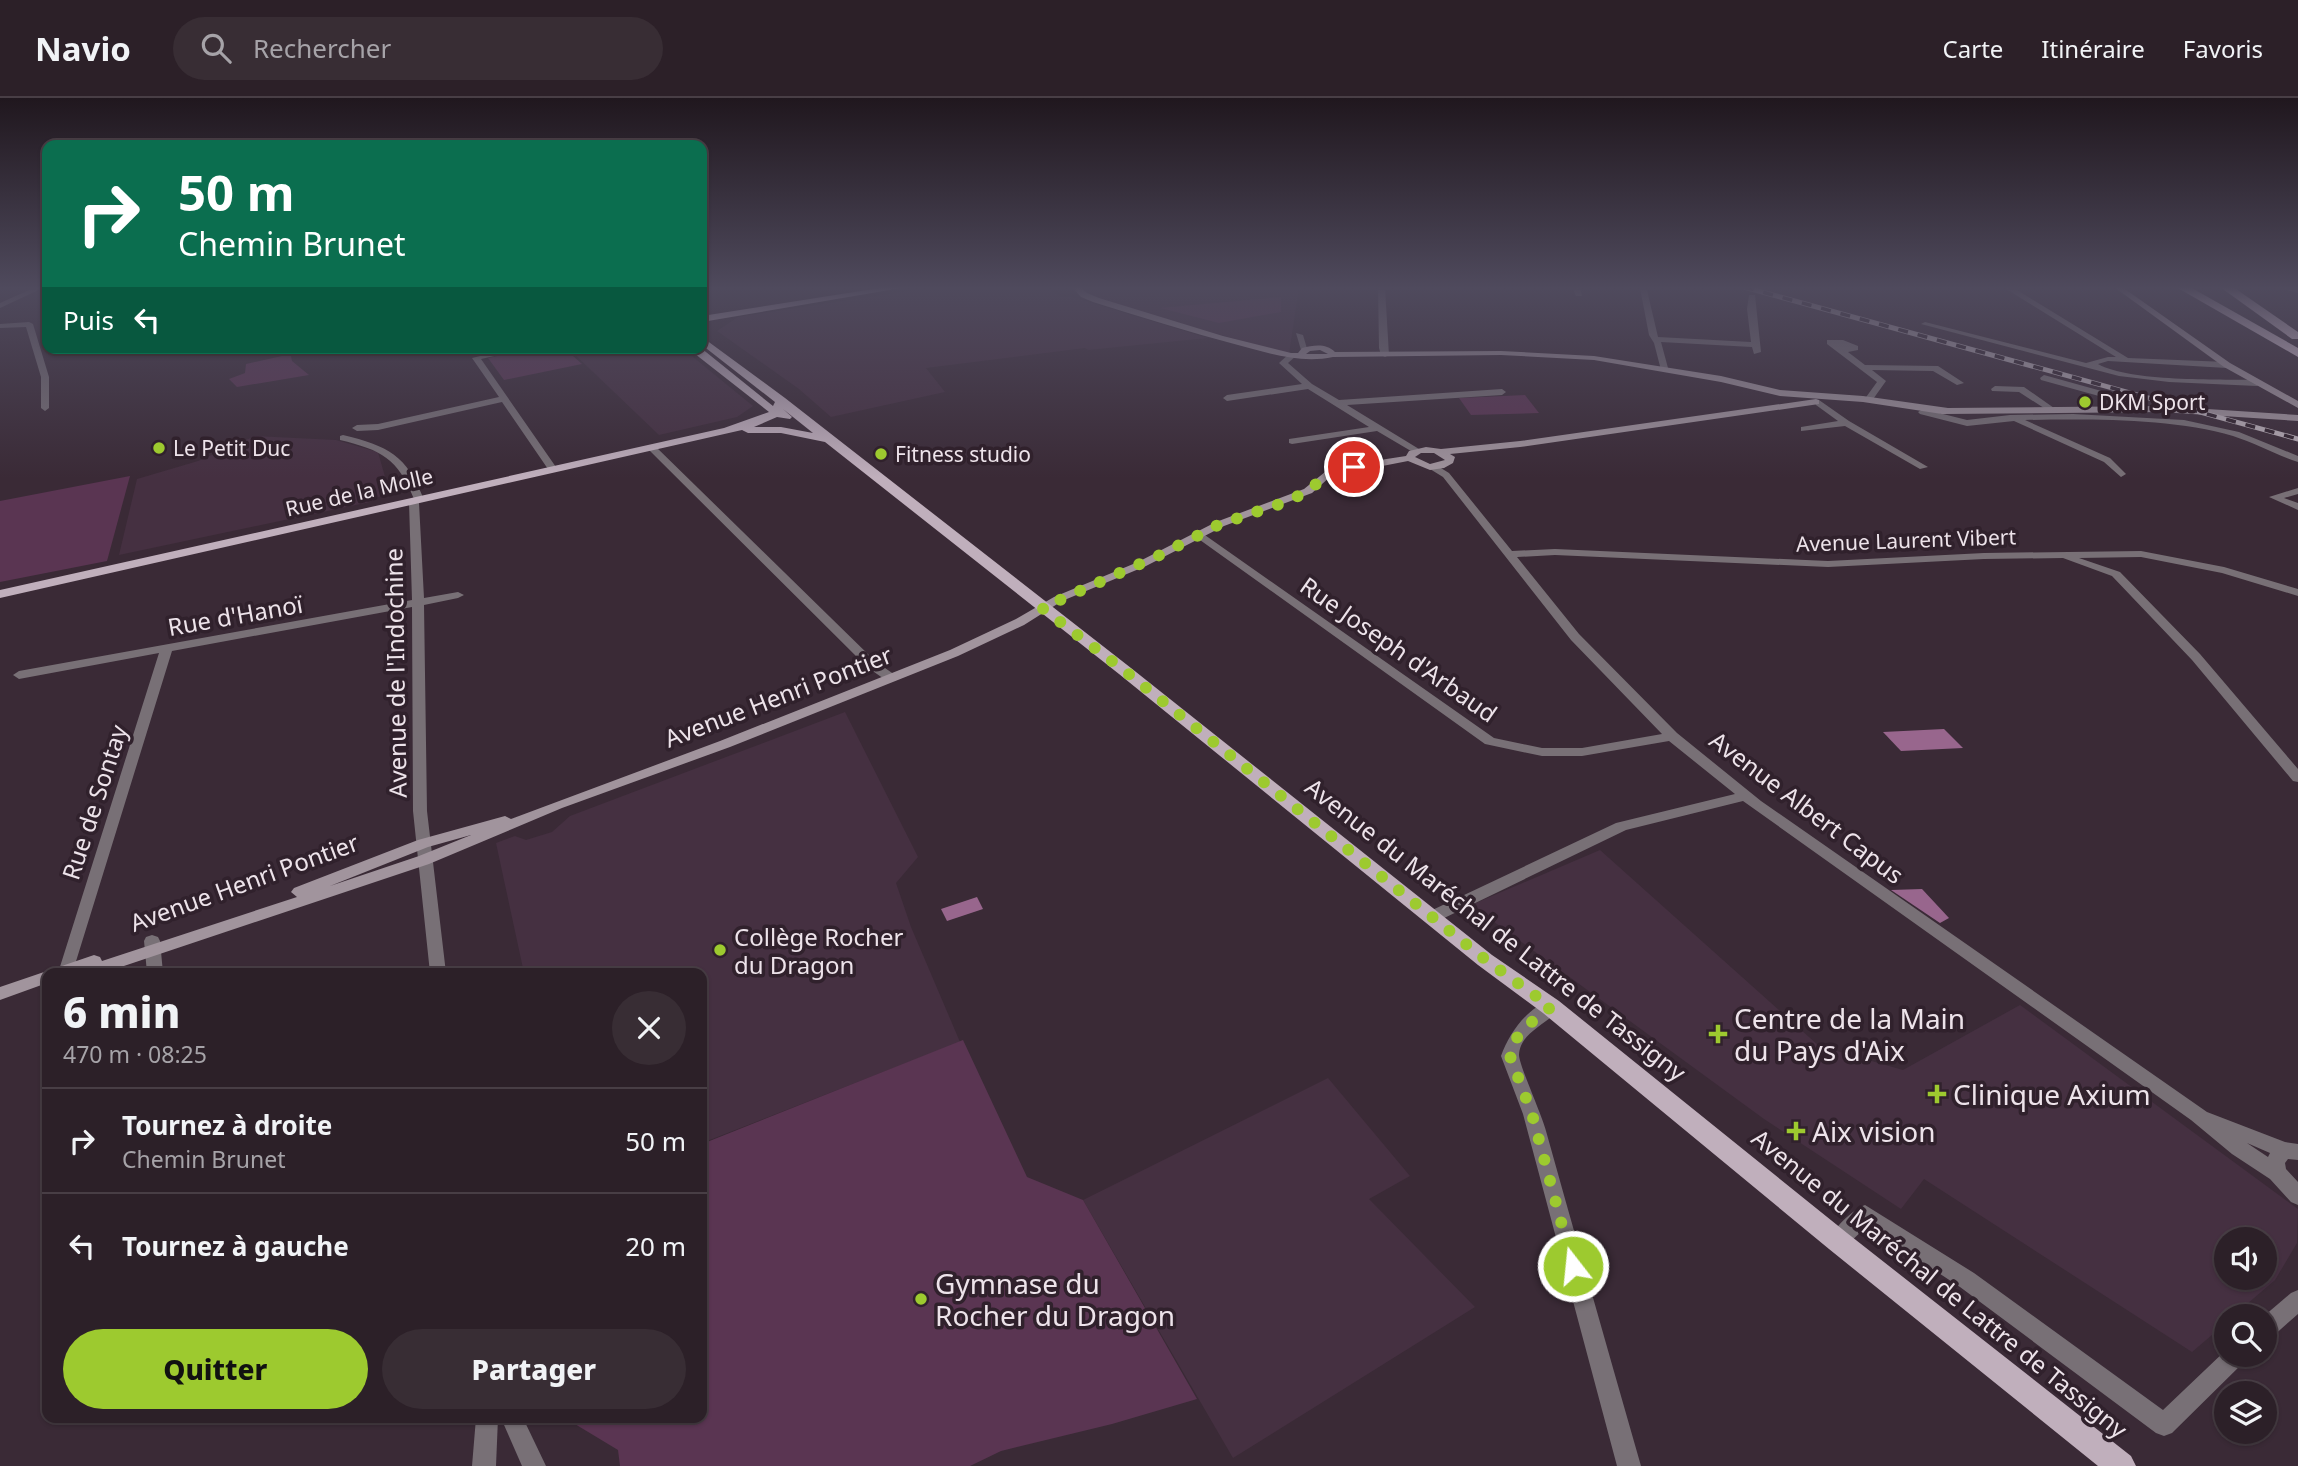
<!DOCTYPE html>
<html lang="fr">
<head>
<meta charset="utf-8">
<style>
	:root { --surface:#2c2028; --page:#382d34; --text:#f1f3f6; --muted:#a6a3a8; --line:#483e45; --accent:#9dca2f }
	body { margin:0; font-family:"Noto Sans",sans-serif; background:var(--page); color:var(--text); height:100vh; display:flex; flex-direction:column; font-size:26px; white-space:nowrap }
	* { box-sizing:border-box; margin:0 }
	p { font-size:23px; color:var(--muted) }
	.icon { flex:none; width:38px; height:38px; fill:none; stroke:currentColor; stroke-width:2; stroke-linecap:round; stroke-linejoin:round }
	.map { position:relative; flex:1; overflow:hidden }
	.side { position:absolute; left:42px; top:870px; width:665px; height:455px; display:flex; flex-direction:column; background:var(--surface); border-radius:14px; box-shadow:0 2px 5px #0004,0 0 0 2px var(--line) }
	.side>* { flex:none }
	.guide { position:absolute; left:42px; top:42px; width:665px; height:214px; border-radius:14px; box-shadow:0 2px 5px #0004,0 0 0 2px var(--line); background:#0b6e4f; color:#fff; overflow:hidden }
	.tools { position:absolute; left:2214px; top:1129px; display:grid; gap:14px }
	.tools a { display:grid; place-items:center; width:63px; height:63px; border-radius:50%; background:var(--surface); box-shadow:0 2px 5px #0004,0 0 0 2px var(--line); font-size:35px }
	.pin { position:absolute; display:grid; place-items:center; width:60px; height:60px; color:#fff; margin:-30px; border:4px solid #fff; border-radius:50%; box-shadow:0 2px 7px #0007 }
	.me { position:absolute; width:77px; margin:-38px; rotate:344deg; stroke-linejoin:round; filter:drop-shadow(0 0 5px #0008) }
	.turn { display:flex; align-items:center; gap:24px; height:147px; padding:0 21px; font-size:32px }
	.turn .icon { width:91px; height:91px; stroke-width:2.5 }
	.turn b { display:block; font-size:49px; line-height:60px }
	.then { display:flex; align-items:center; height:66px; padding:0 21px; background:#0003; gap:14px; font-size:26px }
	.round { display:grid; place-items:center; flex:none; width:74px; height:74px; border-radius:37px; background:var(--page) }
	.summary { display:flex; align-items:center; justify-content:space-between; height:119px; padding:0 21px }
	h1 { font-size:42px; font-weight:800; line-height:52px }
	.cta { display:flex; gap:14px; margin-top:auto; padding:14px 21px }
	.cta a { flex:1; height:80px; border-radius:42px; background:var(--accent); color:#111; font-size:28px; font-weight:800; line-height:80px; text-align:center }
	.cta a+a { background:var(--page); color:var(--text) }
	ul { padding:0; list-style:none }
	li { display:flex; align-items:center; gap:21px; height:105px; padding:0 21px; border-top:2px solid var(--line) }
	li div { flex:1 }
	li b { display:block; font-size:26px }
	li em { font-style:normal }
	header { display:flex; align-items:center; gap:42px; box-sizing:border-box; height:98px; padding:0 35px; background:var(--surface); border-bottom:2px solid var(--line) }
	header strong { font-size:33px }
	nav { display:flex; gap:38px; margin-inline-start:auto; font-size:24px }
	.search { width:490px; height:63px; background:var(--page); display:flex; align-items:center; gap:18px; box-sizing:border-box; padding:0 24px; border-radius:38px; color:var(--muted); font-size:26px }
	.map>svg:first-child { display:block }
</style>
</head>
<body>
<header>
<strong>Navio</strong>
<div class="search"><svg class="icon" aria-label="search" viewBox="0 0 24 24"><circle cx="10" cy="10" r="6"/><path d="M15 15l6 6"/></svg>Rechercher</div>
<nav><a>Carte</a><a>Itinéraire</a><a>Favoris</a></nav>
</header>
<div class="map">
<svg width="2298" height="1368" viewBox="0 0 2298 1368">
	<rect width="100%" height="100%" fill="#3a2a36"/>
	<g fill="#453041" fill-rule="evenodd">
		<polygon points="934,189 1047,189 1061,199 1072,199 1208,240 1088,252 1085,250 926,270 945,294 831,319 799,291 717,233 738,219"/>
		<polygon points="1076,189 1299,189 1289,256 1096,202"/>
		<polygon points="568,250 682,250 753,308 737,319 659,337"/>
		<polygon points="255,338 336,342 378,354 389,393 370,404 119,457 137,381 198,363"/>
		<polygon points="845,614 918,759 896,785 911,829 960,944 702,1045 702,875 524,875 496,745 515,738 526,742 552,734 570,718"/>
		<path d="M1600 752 1819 948 1903 972 2020 907 2298 1111 2297 1145 2275 1182 2233 1218H2226V1225L2192 1254 1924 1081 1901 1111 1764 1021 1471 807ZM2226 1141H2264V1180H2226Z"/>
		<polygon points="1328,980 1410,1078 1369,1101 1475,1209 1233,1360 1083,1102"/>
	</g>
	<g fill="#5a3552">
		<polygon points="1281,199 1281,214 1219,225 1160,210"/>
		<polygon points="535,250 564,250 582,266 504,282 488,260"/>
		<polygon points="282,258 291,258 292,263 309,277 237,289 229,281 245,275 246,266"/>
		<polygon points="1525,297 1539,315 1471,317 1459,300"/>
		<polygon points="130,378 107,463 0,484 0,403"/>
		<polygon points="963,942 1027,1079 1083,1102 1197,1301 1112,1326 1001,1353 970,1368 620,1368 618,1352 565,1320 702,1320 702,1046"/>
	</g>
	<g fill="#98668d">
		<polygon points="1944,631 1963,650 1901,653 1883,634"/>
		<polygon points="1922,791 1949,820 1940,825 1891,792"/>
		<polygon points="977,799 983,811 947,823 941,811"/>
	</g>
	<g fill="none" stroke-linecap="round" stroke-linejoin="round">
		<g fill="#787076" fill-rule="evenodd">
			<polygon points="36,189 45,189 0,210 0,205"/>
			<polygon points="1378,189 1385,190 1389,257 1385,259 1381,257 1379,250"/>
			<polygon points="1572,189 1580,189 1582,198 1576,198"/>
			<path d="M2003 189H2012L2128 260 2227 264 2231 267 2227 270 2108 263 2098 266C2130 284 2218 281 2257 282L2261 285 2257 288 2169 284 2119 278 1921 226 1925 224 2086 265 2108 259H2116Z"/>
			<polygon points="2282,189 2298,191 2298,195 2283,191"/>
			<polygon points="1640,190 1647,192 1658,239 1751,244 1747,211 1749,197 1755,197 1761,254 1754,256 1752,249 1661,244 1668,270 1661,272 1654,245 1649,237"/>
			<polygon points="29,224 33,226 49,279 49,310 45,313 41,310 41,279 26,229 0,230 0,226"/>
			<polygon points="1296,235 1303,237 1308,254 1301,252"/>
			<polygon points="1827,242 1843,242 1858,248 1858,252 1848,254 1865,267 1938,268 1964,285 1957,287 1933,273 1872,272 1886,283 1871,304 1865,304 1864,302 1877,284 1827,246"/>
			<polygon points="513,250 531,250 481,261 558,372 556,374 550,374 502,304 378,332 357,333 352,330 357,327 378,326 499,299 472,260"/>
			<polygon points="1290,255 1297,257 1288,265 1312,286 1339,302 1502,291 1506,294 1502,297 1347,307 1419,351 1421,353 1416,356 1377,333 1292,346 1289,345 1289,341 1369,329 1308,291 1227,303 1223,300 1227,297 1302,286 1279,265"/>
			<polygon points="2044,277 2123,299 2141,311 2134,313 2117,303 2041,282 2040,280"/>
			<polygon points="1995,288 2024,289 2054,310 2047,312 2019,294 1992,293 1991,291"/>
			<polygon points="1819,302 1849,323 1928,369 1920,371 1845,328 1801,333 1801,329 1838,323 1816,307 1815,305"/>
			<path d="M1923 311 1967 322 2010 317 2073 316 2184 322 2239 334 2298 358V364C2276 357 2255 345 2233 338 2173 320 2088 321 2025 322L2110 360 2126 376 2121 379 2104 364 2014 323 1967 328 1920 316 1918 314Z"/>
			<path d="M343 337C388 348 407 357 424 402L419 405 424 500 458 494 464 497 458 500 424 507 427 713 446 875H430L413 713 412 509 172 553 73 873 72 875H58L159 555 19 581 13 577 19 573 412 502 409 404 414 401C398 360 381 352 340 342V338Z"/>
			<polygon points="648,347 654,347 875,563 895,577 897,580 895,583 887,583 867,569 648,351"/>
			<path d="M1430 367H1436L1449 375 1512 453 1555 451 1828 463 1984 455 2141 453 2224 469 2298 491V498L2222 475 2141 459 2079 460 2120 474 2200 556 2298 671V684L2293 683 2192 562 2112 478 2063 460 1984 461 1828 469 1555 457 1517 459 1579 536 1677 635 1761 703 2207 1014 2285 1044 2298 1046V1062L2288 1061 2285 1065 2286 1071 2298 1084V1107L2291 1104 2270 1081 2232 1056 2191 1022 1743 703 1626 732 1438 823H1426L1424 819 1426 815 1616 725 1735 696 1669 643 1582 658H1542L1485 646 1193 437 1194 435H1202L1494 640 1542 650H1582L1662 636 1571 542 1443 379 1430 371ZM2247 1045 2270 1055 2268 1059Z"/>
			<polygon points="2298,390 2298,396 2284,400 2298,405 2298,412 2269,399"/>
			<polygon points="152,837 158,839 160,843 163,875 147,875 144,843 146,839"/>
			<path d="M1551 902 1557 904 1560 909C1550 926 1520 933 1519 957 1519 967 1542 1017 1546 1033 1577 1144 1609 1256 1641 1368H1617L1523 1016 1501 958C1509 935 1527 910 1551 902Z"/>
			<path d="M1865 1107 1974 1175 2163 1312 2226 1252V1256H2248L2245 1263 2172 1335 2164 1338 2156 1335 1960 1189 1867 1128 1845 1149 1838 1152 1831 1149 1828 1143C1834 1130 1852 1112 1865 1107Z"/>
			<polygon points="2298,1192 2298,1216 2272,1239 2264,1242 2264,1218 2291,1195"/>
			<polygon points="476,1320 498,1320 496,1368 472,1368"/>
			<polygon points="501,1320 523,1320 546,1368 522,1368"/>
		</g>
		<g fill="#a1949d" fill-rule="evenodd">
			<path d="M1072 189H1080L1087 195 1099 200 1223 238 1291 255H1298L1302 250C1314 247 1326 245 1335 254L1501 253 1594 258 1721 278 1780 292 1863 298 1948 310 2161 308 2298 317V323L2161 314 1942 316 1863 304 1780 298 1721 284 1594 262 1501 257 1333 259C1301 266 1268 255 1238 247 1189 234 1141 219 1093 204L1081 199ZM1320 252 1328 256H1306L1310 253Z"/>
			<polygon points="2114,189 2122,189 2230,265 2298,303 2298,310 2224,269"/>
			<path d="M1816 301 1819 302V306L1520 349 1450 356 1455 359 1453 365 1444 370 1430 372 1408 363 1331 378 1312 395 1224 428 1146 468 1062 503 1024 527 958 558 730 649 562 710 429 766 103 875H47V885L0 902V889L47 873 51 874 53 871 94 857 100 859 102 863 297 799 291 794 294 790 418 742 505 718 511 721 720 643 950 552 1016 521 1054 499 1138 464 1216 424 1304 391 1325 374 1354 366 1406 358 1409 353 1426 349 1441 351 1520 343ZM1434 355 1445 362 1430 366 1415 359 1421 355ZM471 737 419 758 330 788 428 749Z"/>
		</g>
		<g fill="#c0afbc" fill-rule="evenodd">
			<polygon points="886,189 907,189 702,224 702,218"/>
			<path d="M702 239 785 300 1131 570 1492 857 1559 903 1847 1135 2131 1358 2136 1368H2098L1829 1151 1543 915 1478 867 1119 576 825 344 781 335H748L742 332 0 500V492L724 330 769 314 690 252 689 250H701L773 308 775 304 702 247ZM783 311 813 335 781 329H754L777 319 790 321 792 319Z"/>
		</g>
		<g fill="#ddc8d7" fill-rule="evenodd">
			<polygon points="2176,189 2190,189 2298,250 2298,259"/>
			<polygon points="2220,189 2233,189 2298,234 2298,241 2292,241"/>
		</g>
		<g stroke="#bcb1b9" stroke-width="5">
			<polyline id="rail" points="1744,189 2298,341"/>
		</g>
		<use href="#rail" stroke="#30212c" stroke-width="3.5" stroke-dasharray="10" stroke-linecap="butt"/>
	</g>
	<linearGradient id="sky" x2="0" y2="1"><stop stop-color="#20171e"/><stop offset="0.5" stop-color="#4f4a5d"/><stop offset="1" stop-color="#4f4a5d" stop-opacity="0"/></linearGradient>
	<rect width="2298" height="380" fill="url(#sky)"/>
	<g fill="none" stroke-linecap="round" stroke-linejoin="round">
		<polyline stroke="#9dca2f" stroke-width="12" stroke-dasharray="0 21.6" points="1354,369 1328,376 1308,393 1286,404 1220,426 1162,456 1042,510 1125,573 1486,862 1551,909 1528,927 1515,942 1510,958 1532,1016 1573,1168"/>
	</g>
	<g fill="#9dca2f" stroke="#30212c" stroke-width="2.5">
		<circle cx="2085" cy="304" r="7"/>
		<circle cx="159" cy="350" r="7"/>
		<circle cx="881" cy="356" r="7"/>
		<circle cx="720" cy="852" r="7"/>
		<path d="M1714.5 925.5h7v7h7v7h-7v7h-7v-7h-7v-7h7z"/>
		<path d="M1933.5 985.5h7v7h7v7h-7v7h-7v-7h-7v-7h7z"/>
		<path d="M1792.5 1022.5h7v7h7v7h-7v7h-7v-7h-7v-7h7z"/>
		<circle cx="921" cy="1201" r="7"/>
	</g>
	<g text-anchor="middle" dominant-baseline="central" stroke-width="7" stroke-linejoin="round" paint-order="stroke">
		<g font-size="21" fill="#ede3ea" stroke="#30212c" text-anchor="start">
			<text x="2099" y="304">DKM Sport</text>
			<text x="173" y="350">Le Petit Duc</text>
			<text x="895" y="356">Fitness studio</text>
		</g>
		<g font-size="21" fill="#ede3ea" stroke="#30212c">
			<text transform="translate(359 394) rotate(-13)">Rue de la Molle</text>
			<text transform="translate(1906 442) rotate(-2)">Avenue Laurent Vibert</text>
		</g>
		<g font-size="24" fill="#ede3ea" stroke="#30212c">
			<text transform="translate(235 517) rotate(-10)">Rue d'Hanoï</text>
			<text transform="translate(1399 551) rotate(35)">Rue Joseph d'Arbaud</text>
			<text transform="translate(395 575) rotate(-91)">Avenue de l'Indochine</text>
			<text transform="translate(778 598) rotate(-21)">Avenue Henri Pontier</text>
			<text transform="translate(94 704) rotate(-72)">Rue de Sontay</text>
			<text transform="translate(1807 709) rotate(37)">Avenue Albert Capus</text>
			<text transform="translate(244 784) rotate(-20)">Avenue Henri Pontier</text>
			<text transform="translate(1496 831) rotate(38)">Avenue du Maréchal de Lattre de Tassigny</text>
			<text transform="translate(1940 1185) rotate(39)">Avenue du Maréchal de Lattre de Tassigny</text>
		</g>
		<g font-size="24" fill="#ede3ea" stroke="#30212c" text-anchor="start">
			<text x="734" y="838">Collège Rocher<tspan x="734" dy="28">du Dragon</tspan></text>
		</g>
		<g font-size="28" fill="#ede3ea" stroke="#30212c" text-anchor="start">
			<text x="1734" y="920">Centre de la Main<tspan x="1734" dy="32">du Pays d'Aix</tspan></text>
			<text x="1953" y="996">Clinique Axium</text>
			<text x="1812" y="1033">Aix vision</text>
			<text x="935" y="1185">Gymnase du<tspan x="935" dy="32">Rocher du Dragon</tspan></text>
		</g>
	</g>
</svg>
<div class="tools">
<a><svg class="icon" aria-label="sound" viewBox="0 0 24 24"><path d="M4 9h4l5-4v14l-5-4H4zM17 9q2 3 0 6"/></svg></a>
<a><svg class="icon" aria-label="search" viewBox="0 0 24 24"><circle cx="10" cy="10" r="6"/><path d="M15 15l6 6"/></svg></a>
<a><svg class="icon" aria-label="layers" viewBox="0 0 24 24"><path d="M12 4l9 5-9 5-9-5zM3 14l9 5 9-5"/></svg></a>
</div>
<div class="pin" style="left:1354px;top:369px;background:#d93025"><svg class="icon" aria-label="arrive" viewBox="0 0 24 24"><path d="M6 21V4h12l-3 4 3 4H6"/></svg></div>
<svg class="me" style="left:1573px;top:1168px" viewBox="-20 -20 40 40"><circle r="17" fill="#9dca2f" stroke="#fff" stroke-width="3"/><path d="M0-11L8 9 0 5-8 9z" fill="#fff"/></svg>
<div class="guide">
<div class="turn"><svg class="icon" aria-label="right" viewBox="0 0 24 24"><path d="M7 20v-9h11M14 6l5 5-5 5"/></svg><div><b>50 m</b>Chemin Brunet</div></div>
<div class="then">Puis<svg class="icon" aria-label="left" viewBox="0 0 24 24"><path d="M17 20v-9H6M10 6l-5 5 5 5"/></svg></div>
</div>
<section class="side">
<div class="summary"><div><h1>6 min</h1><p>470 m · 08:25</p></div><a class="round"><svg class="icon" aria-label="close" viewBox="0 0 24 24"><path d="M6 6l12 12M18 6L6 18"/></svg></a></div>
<ul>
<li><svg class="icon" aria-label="right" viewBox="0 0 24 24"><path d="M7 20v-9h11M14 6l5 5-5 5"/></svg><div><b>Tournez à droite</b><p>Chemin Brunet</p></div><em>50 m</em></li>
<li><svg class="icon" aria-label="left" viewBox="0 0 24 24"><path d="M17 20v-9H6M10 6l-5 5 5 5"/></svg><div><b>Tournez à gauche</b></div><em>20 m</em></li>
</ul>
<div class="cta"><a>Quitter</a><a>Partager</a></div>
</section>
</div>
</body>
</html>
